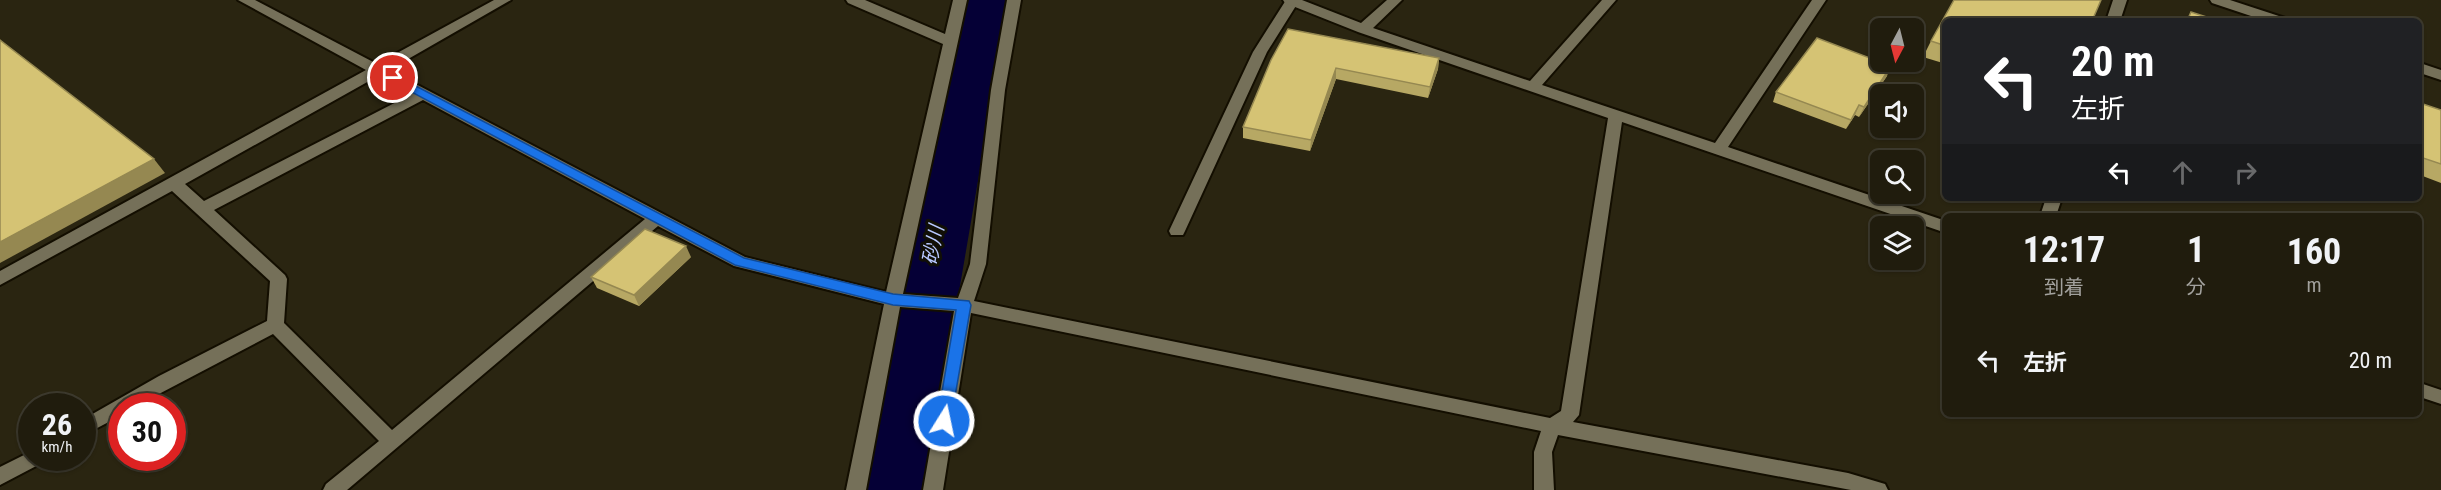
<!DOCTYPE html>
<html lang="ja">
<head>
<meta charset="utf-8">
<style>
	:root { --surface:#201c0d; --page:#282516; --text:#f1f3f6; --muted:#a2a19d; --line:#3d3a2e }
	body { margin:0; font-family:"Roboto Condensed","Noto Sans JP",sans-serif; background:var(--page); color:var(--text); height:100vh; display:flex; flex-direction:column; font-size:22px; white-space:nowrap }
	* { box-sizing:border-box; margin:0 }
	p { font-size:20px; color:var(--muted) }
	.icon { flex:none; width:33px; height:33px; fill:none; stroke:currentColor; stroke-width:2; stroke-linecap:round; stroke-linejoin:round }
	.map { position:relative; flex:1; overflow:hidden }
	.details { position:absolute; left:1942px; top:213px; width:480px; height:204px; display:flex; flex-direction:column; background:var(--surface); border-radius:9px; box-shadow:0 2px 4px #0004,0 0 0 2px var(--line) }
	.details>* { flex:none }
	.guide { position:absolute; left:1942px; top:18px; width:480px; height:183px; border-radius:9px; box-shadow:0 2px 4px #0004,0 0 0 2px var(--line); background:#202124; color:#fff; overflow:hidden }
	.needle { width:39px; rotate:187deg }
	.fabs { position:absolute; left:1870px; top:18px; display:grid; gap:12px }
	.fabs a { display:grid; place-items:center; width:54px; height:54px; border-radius:9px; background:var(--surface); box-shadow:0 2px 4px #0004,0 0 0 2px var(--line); font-size:30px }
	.speed { position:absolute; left:18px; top:393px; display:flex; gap:12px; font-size:30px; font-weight:700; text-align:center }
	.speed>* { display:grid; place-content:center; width:78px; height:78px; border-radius:50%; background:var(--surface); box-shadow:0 2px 4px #0004,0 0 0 2px var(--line); line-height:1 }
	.speed small { font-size:15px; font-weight:400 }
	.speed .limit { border:9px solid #d22; background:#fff; color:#111 }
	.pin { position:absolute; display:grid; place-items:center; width:51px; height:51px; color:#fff; margin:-26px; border:3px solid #fff; border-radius:50%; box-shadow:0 2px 6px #0007 }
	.me { position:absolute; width:66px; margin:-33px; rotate:10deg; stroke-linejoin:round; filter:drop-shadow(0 0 4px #0008) }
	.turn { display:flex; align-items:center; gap:21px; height:126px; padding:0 30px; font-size:27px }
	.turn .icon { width:78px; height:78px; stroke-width:2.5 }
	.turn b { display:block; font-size:42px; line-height:51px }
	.lanes { display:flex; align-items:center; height:57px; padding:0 30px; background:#0003; justify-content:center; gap:30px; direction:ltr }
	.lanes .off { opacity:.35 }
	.eta { display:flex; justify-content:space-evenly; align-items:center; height:102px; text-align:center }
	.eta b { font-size:36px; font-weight:700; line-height:42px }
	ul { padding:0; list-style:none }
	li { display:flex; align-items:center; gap:18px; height:90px; padding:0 30px }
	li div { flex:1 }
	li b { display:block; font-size:22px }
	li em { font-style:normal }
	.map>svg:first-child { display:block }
</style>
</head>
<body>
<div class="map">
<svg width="2441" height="490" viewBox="0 0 2441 490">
	<rect width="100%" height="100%" fill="#2a2511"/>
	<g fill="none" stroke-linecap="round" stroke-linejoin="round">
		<polygon fill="#050036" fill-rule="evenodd" points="953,0 1009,0 925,490 845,490"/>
		<g stroke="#130e00" stroke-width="4">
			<polygon id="service" points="1286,0 1299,1 1267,52 1185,231 1183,235 1171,235 1169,231 1253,52"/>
		</g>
		<g stroke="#130e00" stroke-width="4">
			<g id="minor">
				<path d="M238 0H255L377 64 494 0H511L389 70 745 257 886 292 943 44 848 3 846 0H865L945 34 953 0H967L903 294 958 298 970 264 991 90 1007 0H1021L1005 90 986 264 974 301 1550 418 1561 411 1608 118 1358 32 1285 3 1283 0H1302L1361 23 1387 0H1402L1373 28 1530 81 1602 0H1616L1542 85 1715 143 1812 0H1826L1728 147 1946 221V233L1622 122 1579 415 1573 422 1848 473 1885 484 1888 490H1851L1558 435 1552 452 1554 490H1534V452L1541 431 971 313 943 490H923L954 311 900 307 866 490H846L884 304 734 266 658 226 347 490H323L326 484 379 441 273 334 136 406H122V415L82 436V420L159 376 267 321 270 281 172 191 0 285V271L366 70ZM378 76 412 94 204 201 185 184ZM423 100 645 219 392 430 284 323 287 279 285 275 214 210Z"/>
				<polygon points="2113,0 2127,0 2120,21 2106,21"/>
				<polygon points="2046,198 2062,198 2056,216 2040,216"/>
				<polygon points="2420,383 2441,390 2441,404 2420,397"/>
				<polygon points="32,451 32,458 42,458 40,464 0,485 0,467"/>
			</g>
		</g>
		<g stroke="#130e00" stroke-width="4">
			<g id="tertiary">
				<polygon points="2210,0 2230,0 2285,18 2287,21 2266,21 2212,3"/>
				<polygon points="2420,63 2441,70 2441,80 2420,73"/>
			</g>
		</g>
		<use href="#service" fill="#757059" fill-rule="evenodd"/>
		<use href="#minor" fill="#757059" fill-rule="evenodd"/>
		<use href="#tertiary" fill="#757059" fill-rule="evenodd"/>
	</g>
	<g fill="#b7a864">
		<polygon points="1946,21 1946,64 1923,57 1931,41"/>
		<polygon points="1288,29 1439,58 1438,69 1428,98 1336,79 1310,151 1243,138 1243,127"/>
		<polygon points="1887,76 1859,117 1855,115 1846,129 1773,102 1776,92"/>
		<polygon points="2420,103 2441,110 2441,183 2420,175"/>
		<polygon points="691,257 639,306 597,288 591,277"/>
	</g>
	<g fill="#958851">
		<polygon points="1439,58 1438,69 1428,98 1430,87"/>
		<polygon points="1891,66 1887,76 1859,117 1864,107"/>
		<polygon points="1336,68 1336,79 1310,151 1311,140"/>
		<polygon points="1859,105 1855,115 1846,129 1851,120"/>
		<polygon points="154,159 165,173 0,263 0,242"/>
		<polygon points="686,246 691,257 639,306 634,295"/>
	</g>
	<g fill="#d5c374" stroke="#958851" stroke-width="1.5">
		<polygon points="1954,0 2101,0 2092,21 1946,21 1946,46 1931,41"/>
		<polygon points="2191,12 2219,21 2187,21"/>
		<polygon points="1288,29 1439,58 1430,87 1336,68 1311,140 1243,127 1271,60"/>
		<polygon points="1817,38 1891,66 1864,107 1859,105 1851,120 1776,92"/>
		<polygon points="0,40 154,159 0,242"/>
		<polygon points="2420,103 2441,110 2441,164 2420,157"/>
		<polygon points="645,229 686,246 634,295 591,277"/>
	</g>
	<polygon fill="#1a73e8" stroke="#114b97" stroke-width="1.5" points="393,74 744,258 893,294 969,301 971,305 950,425 944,427 939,425 937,421 956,310 893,305 735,265 389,80 387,78"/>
	<g text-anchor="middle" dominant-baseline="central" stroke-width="6" stroke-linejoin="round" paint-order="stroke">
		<g font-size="20" font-style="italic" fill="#b8c8ff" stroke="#110f06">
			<text transform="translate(933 245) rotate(-79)">砂川</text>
		</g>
	</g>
</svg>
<div class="fabs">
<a><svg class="needle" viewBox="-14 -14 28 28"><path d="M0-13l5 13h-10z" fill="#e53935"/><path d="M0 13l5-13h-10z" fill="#a2a19d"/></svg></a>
<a><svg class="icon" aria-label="sound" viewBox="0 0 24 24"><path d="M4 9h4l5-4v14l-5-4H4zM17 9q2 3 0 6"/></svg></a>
<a><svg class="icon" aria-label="search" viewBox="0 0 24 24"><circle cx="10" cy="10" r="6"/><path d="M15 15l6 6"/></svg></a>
<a><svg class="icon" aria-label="layers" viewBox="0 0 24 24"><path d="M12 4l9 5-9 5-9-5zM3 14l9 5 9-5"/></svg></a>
</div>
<div class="speed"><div>26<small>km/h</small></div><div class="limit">30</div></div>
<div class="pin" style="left:393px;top:78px;background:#d93025"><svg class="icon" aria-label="arrive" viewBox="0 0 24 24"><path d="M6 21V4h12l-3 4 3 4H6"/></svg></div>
<svg class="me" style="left:944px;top:421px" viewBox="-20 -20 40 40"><circle r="17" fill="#1a73e8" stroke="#fff" stroke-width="3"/><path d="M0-11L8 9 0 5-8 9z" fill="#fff"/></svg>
<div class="guide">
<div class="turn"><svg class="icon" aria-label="left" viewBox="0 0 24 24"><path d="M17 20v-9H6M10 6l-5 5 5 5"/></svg><div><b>20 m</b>左折</div></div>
<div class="lanes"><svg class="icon" aria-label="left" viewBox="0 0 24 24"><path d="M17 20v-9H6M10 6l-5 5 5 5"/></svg><svg class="icon off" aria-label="ahead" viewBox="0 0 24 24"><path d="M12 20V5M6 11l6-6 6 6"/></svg><svg class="icon off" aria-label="right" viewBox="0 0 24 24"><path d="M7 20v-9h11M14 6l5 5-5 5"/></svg></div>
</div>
<section class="details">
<div class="eta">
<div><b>12:17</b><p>到着</p></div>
<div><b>1</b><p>分</p></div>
<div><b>160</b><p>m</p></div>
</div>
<ul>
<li><svg class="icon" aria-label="left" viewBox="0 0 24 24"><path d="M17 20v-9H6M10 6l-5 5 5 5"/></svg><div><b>左折</b></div><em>20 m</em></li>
</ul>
</section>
</div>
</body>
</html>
